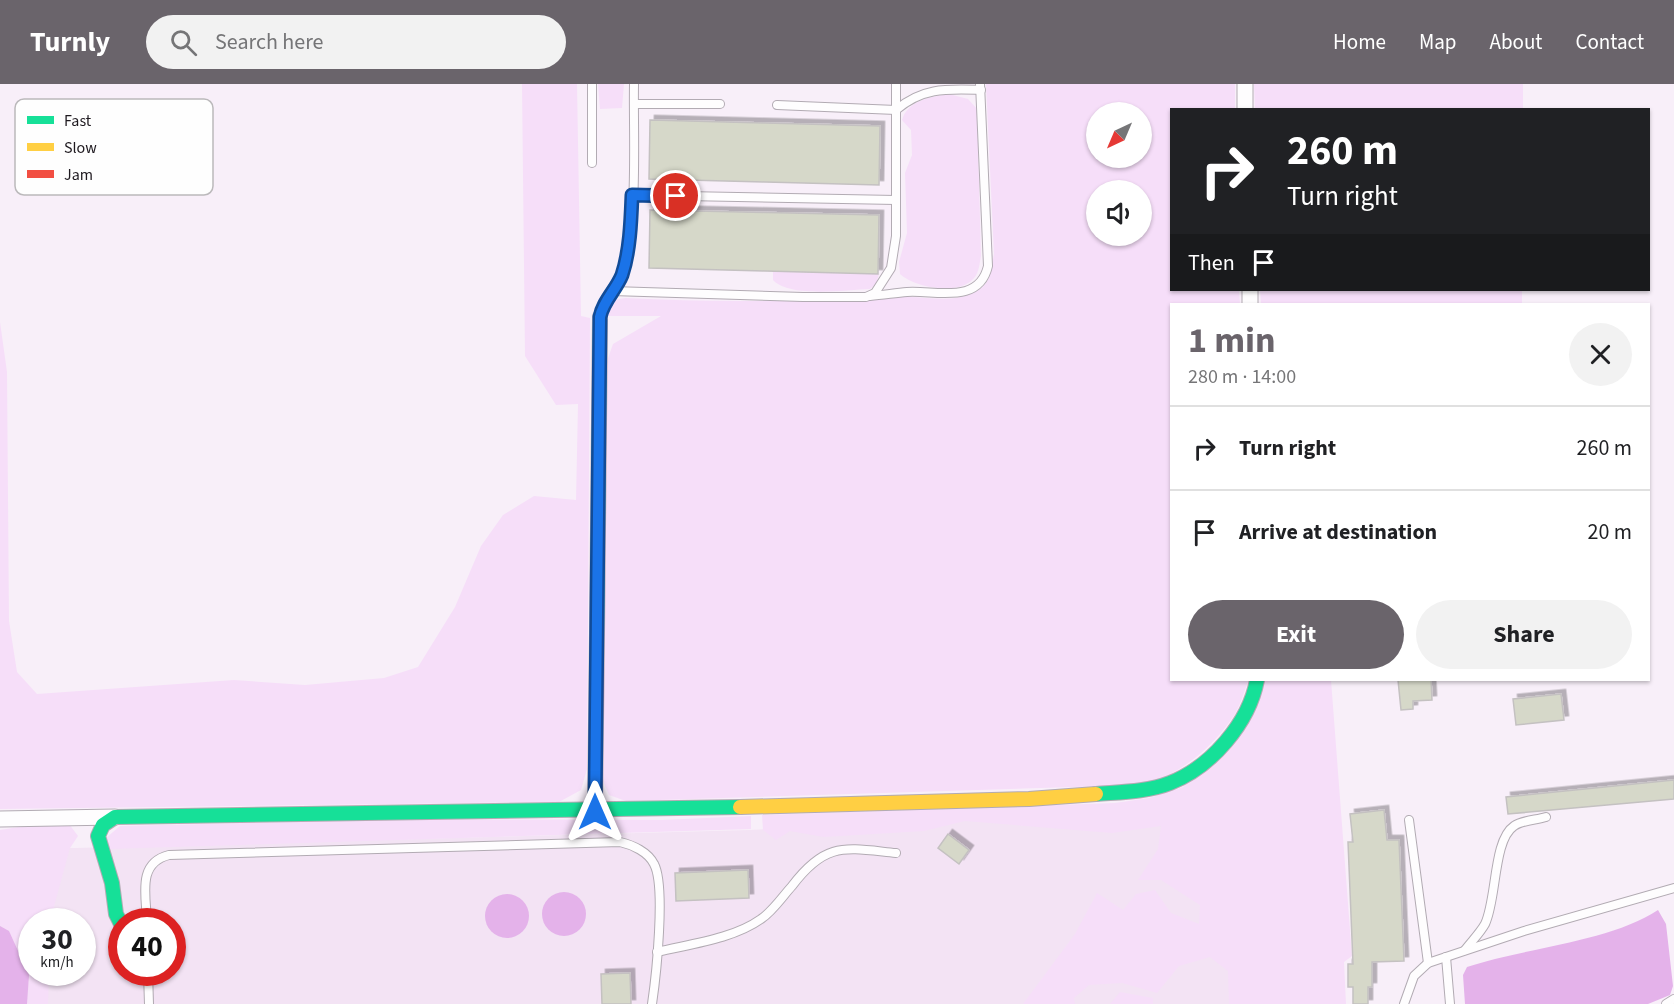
<!DOCTYPE html>
<html lang="en">
<head>
<meta charset="utf-8">
<style>
	:root { --surface:#fff; --page:#f2f2f2; --text:#202124; --muted:#757577; --line:#e0e0e0; --accent:#6a646b }
	body { margin:0; font-family:"Source Sans 3",sans-serif; background:var(--page); color:var(--text); height:100vh; display:flex; flex-direction:column; font-size:22px; white-space:nowrap }
	* { box-sizing:border-box; margin:0 }
	p { font-size:20px; color:var(--muted) }
	.icon { flex:none; width:33px; height:33px; fill:none; stroke:currentColor; stroke-width:2; stroke-linecap:round; stroke-linejoin:round }
	.map { position:relative; flex:1; overflow:hidden }
	.sheet { position:absolute; left:1170px; top:219px; width:480px; height:378px; display:flex; flex-direction:column; background:var(--surface); border-radius:0px; box-shadow:0 2px 4px #0004 }
	.sheet>* { flex:none }
	.guide { position:absolute; left:1170px; top:24px; width:480px; height:183px; border-radius:0px; box-shadow:0 2px 4px #0004; background:#202124; color:#fff; overflow:hidden }
	.needle { width:39px; rotate:224deg }
	.tools { position:absolute; left:1086px; top:18px; display:grid; gap:12px }
	.tools a { display:grid; place-items:center; width:66px; height:66px; border-radius:50%; background:var(--surface); box-shadow:0 2px 4px #0004; font-size:30px }
	.speed { position:absolute; left:18px; top:824px; display:flex; gap:12px; font-size:30px; font-weight:700; text-align:center }
	.speed>* { display:grid; place-content:center; width:78px; height:78px; border-radius:50%; background:var(--surface); box-shadow:0 2px 4px #0004; line-height:1 }
	.speed small { font-size:15px; font-weight:400 }
	.speed .limit { border:9px solid #d22; background:#fff; color:#111 }
	.pin { position:absolute; display:grid; place-items:center; width:51px; height:51px; color:#fff; margin:-26px; border:3px solid #fff; border-radius:50%; box-shadow:0 2px 6px #0007 }
	.me { position:absolute; width:66px; margin:-33px; rotate:0deg; stroke-linejoin:round; filter:drop-shadow(0 0 4px #0008) }
	.turn { display:flex; align-items:center; gap:21px; height:126px; padding:0 18px; font-size:27px }
	.turn .icon { width:78px; height:78px; stroke-width:2.5 }
	.turn b { display:block; font-size:42px; line-height:51px }
	.then { display:flex; align-items:center; height:57px; padding:0 18px; background:#0003; gap:12px; font-size:22px }
	.round { display:grid; place-items:center; flex:none; width:63px; height:63px; border-radius:32px; background:var(--page) }
	.summary { display:flex; align-items:center; justify-content:space-between; height:102px; padding:0 18px }
	h1 { font-size:36px; font-weight:700; line-height:45px; color:var(--accent) }
	.button { display:flex; gap:12px; margin-top:auto; padding:12px 18px }
	.button a { flex:1; height:69px; border-radius:36px; background:var(--accent); color:#fff; font-size:24px; font-weight:700; line-height:69px; text-align:center }
	.button a+a { background:var(--page); color:var(--text) }
	ul { padding:0; list-style:none }
	li { display:flex; align-items:center; gap:18px; height:84px; padding:0 18px; border-top:2px solid var(--line) }
	li div { flex:1 }
	li b { display:block; font-size:22px }
	li em { font-style:normal }
	header { display:flex; align-items:center; gap:36px; box-sizing:border-box; height:84px; padding:0 30px; background:var(--accent); color:#fff }
	header strong { font-size:28px }
	nav { display:flex; gap:33px; margin-inline-start:auto; font-size:21px }
	.search { width:420px; height:54px; background:var(--page); display:flex; align-items:center; gap:15px; box-sizing:border-box; padding:0 21px; border-radius:33px; color:var(--muted); font-size:22px }
	.map>svg:first-child { display:block }
</style>
</head>
<body>
<header>
<strong>Turnly</strong>
<div class="search"><svg class="icon" aria-label="search" viewBox="0 0 24 24"><circle cx="10" cy="10" r="6"/><path d="M15 15l6 6"/></svg>Search here</div>
<nav><a>Home</a><a>Map</a><a>About</a><a>Contact</a></nav>
</header>
<div class="map">
<svg width="1674" height="920" viewBox="0 0 1674 920">
	<defs>
		<filter id="shadow"><feDropShadow dx="4.5" dy="-4.5" stdDeviation="0" flood-color="#0004"/></filter>
	</defs>
	<rect width="100%" height="100%" fill="#f8eff9"/>
	<path fill="#f3e3f4" fill-rule="evenodd" d="M1079 728 1256 734 1271 920H0V763L75 764 749 746ZM32 837H82V888H32ZM122 837H172V888H122Z"/>
	<g fill="#f6def9" fill-rule="evenodd">
		<polygon points="522,0 577,0 581,232 590,234 587,685 581,706 559,718 0,725 0,238 7,288 9,537 17,588 37,610 234,596 305,601 384,594 418,583 455,523 481,462 503,431 534,412 576,416 578,320 556,321 525,272"/>
		<polygon points="598,0 624,0 622,24 600,25"/>
		<path d="M986 0H1235V25L1172 26V206H1239L1240 220H1172V596H1249C1244 607 1241 620 1235 630 1214 663 1178 693 1140 701L626 717 609 711 602 695 606 280 613 260 661 232H607C608 219 612 216 625 214 718 219 810 217 903 213 927 212 952 220 975 208 991 201 991 186 994 170ZM1096 28H1142V74H1096ZM1096 106H1142V152H1096Z"/>
		<polygon points="1254,0 1523,0 1523,25 1255,25"/>
		<path d="M949 10 968 15 977 25 981 172C979 182 979 191 971 197 955 211 914 203 900 190L899 178 907 149 905 89 912 71 911 46 902 36C908 16 931 13 949 10Z"/>
		<path d="M773 187 879 190 876 200 870 205C845 206 790 214 773 196Z"/>
		<polygon points="1260,206 1522,206 1522,220 1261,220"/>
		<polygon points="1264,596 1331,596 1352,872 1344,878 1346,920 1229,920 1228,887 1210,873 1179,882 1157,909 1122,899 1089,901 1074,914 1075,920 1023,920 1075,850 1097,809 1123,826 1136,810 1155,806 1171,829 1199,840 1200,821 1161,796 1138,796 1158,765 1161,742 1112,749 965,737 924,747 824,753 790,747 776,756 763,746 762,731 1115,719 1149,714 1183,703"/>
		<polygon points="751,732 751,745 108,765 106,754 120,742 408,735 662,736"/>
		<polygon points="69,740 78,752 70,764 50,837 32,837 32,888 49,888 48,920 27,920 29,891 9,847 0,842 0,746 31,741"/>
		<polygon points="1120,908 1153,914 1153,920 1110,920"/>
	</g>
	<g fill="#e4b2ea">
		<circle cx="564" cy="830" r="22"/>
		<circle cx="507" cy="832" r="22"/>
		<path d="M1658 826 1666 840 1673 902 1670 911 1648 920H1465L1463 891 1467 883C1523 864 1610 858 1658 826Z"/>
		<polygon points="0,842 9,847 29,891 27,920 0,920"/>
	</g>
	<g fill="#d6d8c9" stroke="#c4c1c1" stroke-width="1.5" filter="url(#shadow)">
		<polygon points="650,36 880,42 879,101 649,95"/>
		<polygon points="650,126 879,131 878,190 649,184"/>
		<polygon points="1398,596 1431,596 1432,616 1413,617 1413,625 1401,626"/>
		<polygon points="1561,610 1564,636 1516,641 1513,615"/>
		<polygon points="1674,696 1674,715 1508,730 1506,713"/>
		<polygon points="1384,726 1387,756 1399,756 1404,877 1372,878 1372,903 1368,903 1368,920 1353,920 1353,903 1348,903 1348,880 1353,880 1348,758 1353,758 1350,730"/>
		<polygon points="948,750 969,766 959,780 938,764"/>
		<polygon points="748,786 749,814 676,817 675,789"/>
		<polygon points="630,889 631,920 602,920 601,890"/>
	</g>
	<g fill="none" stroke-linecap="round" stroke-linejoin="round">
		<g stroke="#b2abb3" stroke-width="10">
			<g id="lane">
				<polyline points="592,0 592,79"/>
				<polyline points="634,20 720,20"/>
				<path d="M777 21 896 26C923 3 947 5 981 6"/>
				<polyline points="632,111 896,116"/>
				<polyline points="612,207 803,213 866,213 875,209 891,184 896,152 896,0"/>
				<path d="M870 212C883 211 895 209 907 208 936 206 979 221 988 182L980 0"/>
				<path d="M600 232C603 216 616 206 621 192 639 145 633 52 634 0"/>
				<polyline points="1409,736 1428,879"/>
				<path d="M147 837C146 811 137 779 169 771L620 758C633 761 648 768 654 780 666 802 656 893 652 920"/>
				<path d="M1465 866C1471 858 1480 849 1485 840 1497 815 1493 756 1514 742 1522 736 1537 736 1546 733"/>
				<path d="M657 868C690 860 733 855 761 835 773 827 782 813 792 802 826 757 845 764 896 769"/>
				<polyline points="1446,873 1450,920"/>
				<polyline points="148,888 149,920"/>
				<polyline points="1404,920 1414,892 1428,879 1524,847 1674,804"/>
				<polyline points="1666,920 1674,915"/>
			</g>
		</g>
		<g stroke="#b2abb3" stroke-width="17">
			<g id="street">
				<polyline points="1245,0 1245,26"/>
				<polyline points="1250,206 1250,220"/>
				<polyline points="0,735 115,733"/>
			</g>
		</g>
		<g stroke="#b2abb3" stroke-width="16">
			<g id="fast">
				<polyline points="597,549 600,233"/>
				<path d="M1096 710C1120 708 1147 708 1170 699 1211 683 1249 639 1257 596"/>
				<polyline points="122,842 116,830 112,799 98,752 103,741 115,733 740,723"/>
			</g>
		</g>
		<g stroke="#b2abb3" stroke-width="16">
			<polyline id="slow" points="740,723 1029,715 1096,710"/>
		</g>
		<g stroke="#b2abb3" stroke-width="16">
			<polyline id="jam" points="595,727 597,549"/>
		</g>
		<use href="#lane" stroke="#fefdfe" stroke-width="8"/>
		<use href="#street" stroke="#fefdfe" stroke-width="15"/>
		<use href="#fast" stroke="#16e098" stroke-width="14"/>
		<use href="#slow" stroke="#ffcf43" stroke-width="14"/>
		<use href="#jam" stroke="#f24e42" stroke-width="14"/>
	</g>
	<g fill="none" stroke-linecap="round" stroke-linejoin="round">
		<g stroke="#114b97" stroke-width="15">
			<path id="route" d="M595 728 600 233C603 217 616 206 622 191 630 167 631 137 632 111L676 112"/>
		</g>
		<use href="#route" stroke="#1a73e8" stroke-width="10"/>
	</g>
	<rect x="15" y="15" width="198" height="96" rx="9" fill="#fefefe" stroke="#bbb9bb" stroke-width="1.5"/>
	<rect x="27" y="32" width="27" height="8" fill="#16e098"/>
	<rect x="27" y="59" width="27" height="8" fill="#ffcf43"/>
	<rect x="27" y="86" width="27" height="8" fill="#f24e42"/>
	<g font-size="16" fill="#1e191f">
		<text x="64" y="42">Fast</text>
		<text x="64" y="69">Slow</text>
		<text x="64" y="96">Jam</text>
	</g>
</svg>
<div class="tools">
<a><svg class="needle" viewBox="-14 -14 28 28"><path d="M0-13l5 13h-10z" fill="#e53935"/><path d="M0 13l5-13h-10z" fill="#757577"/></svg></a>
<a><svg class="icon" aria-label="sound" viewBox="0 0 24 24"><path d="M4 9h4l5-4v14l-5-4H4zM17 9q2 3 0 6"/></svg></a>
</div>
<div class="speed"><div>30<small>km/h</small></div><div class="limit">40</div></div>
<div class="pin" style="left:676px;top:112px;background:#d93025"><svg class="icon" aria-label="arrive" viewBox="0 0 24 24"><path d="M6 21V4h12l-3 4 3 4H6"/></svg></div>
<svg class="me" style="left:595px;top:728px" viewBox="-20 -20 40 40"><path d="M0-17L14 15 0 8-14 15z" fill="#1a73e8" stroke="#fff" stroke-width="4"/></svg>
<div class="guide">
<div class="turn"><svg class="icon" aria-label="right" viewBox="0 0 24 24"><path d="M7 20v-9h11M14 6l5 5-5 5"/></svg><div><b>260 m</b>Turn right</div></div>
<div class="then">Then<svg class="icon" aria-label="arrive" viewBox="0 0 24 24"><path d="M6 21V4h12l-3 4 3 4H6"/></svg></div>
</div>
<section class="sheet">
<div class="summary"><div><h1>1 min</h1><p>280 m · 14:00</p></div><a class="round"><svg class="icon" aria-label="close" viewBox="0 0 24 24"><path d="M6 6l12 12M18 6L6 18"/></svg></a></div>
<ul>
<li><svg class="icon" aria-label="right" viewBox="0 0 24 24"><path d="M7 20v-9h11M14 6l5 5-5 5"/></svg><div><b>Turn right</b></div><em>260 m</em></li>
<li><svg class="icon" aria-label="arrive" viewBox="0 0 24 24"><path d="M6 21V4h12l-3 4 3 4H6"/></svg><div><b>Arrive at destination</b></div><em>20 m</em></li>
</ul>
<div class="button"><a>Exit</a><a>Share</a></div>
</section>
</div>
</body>
</html>
